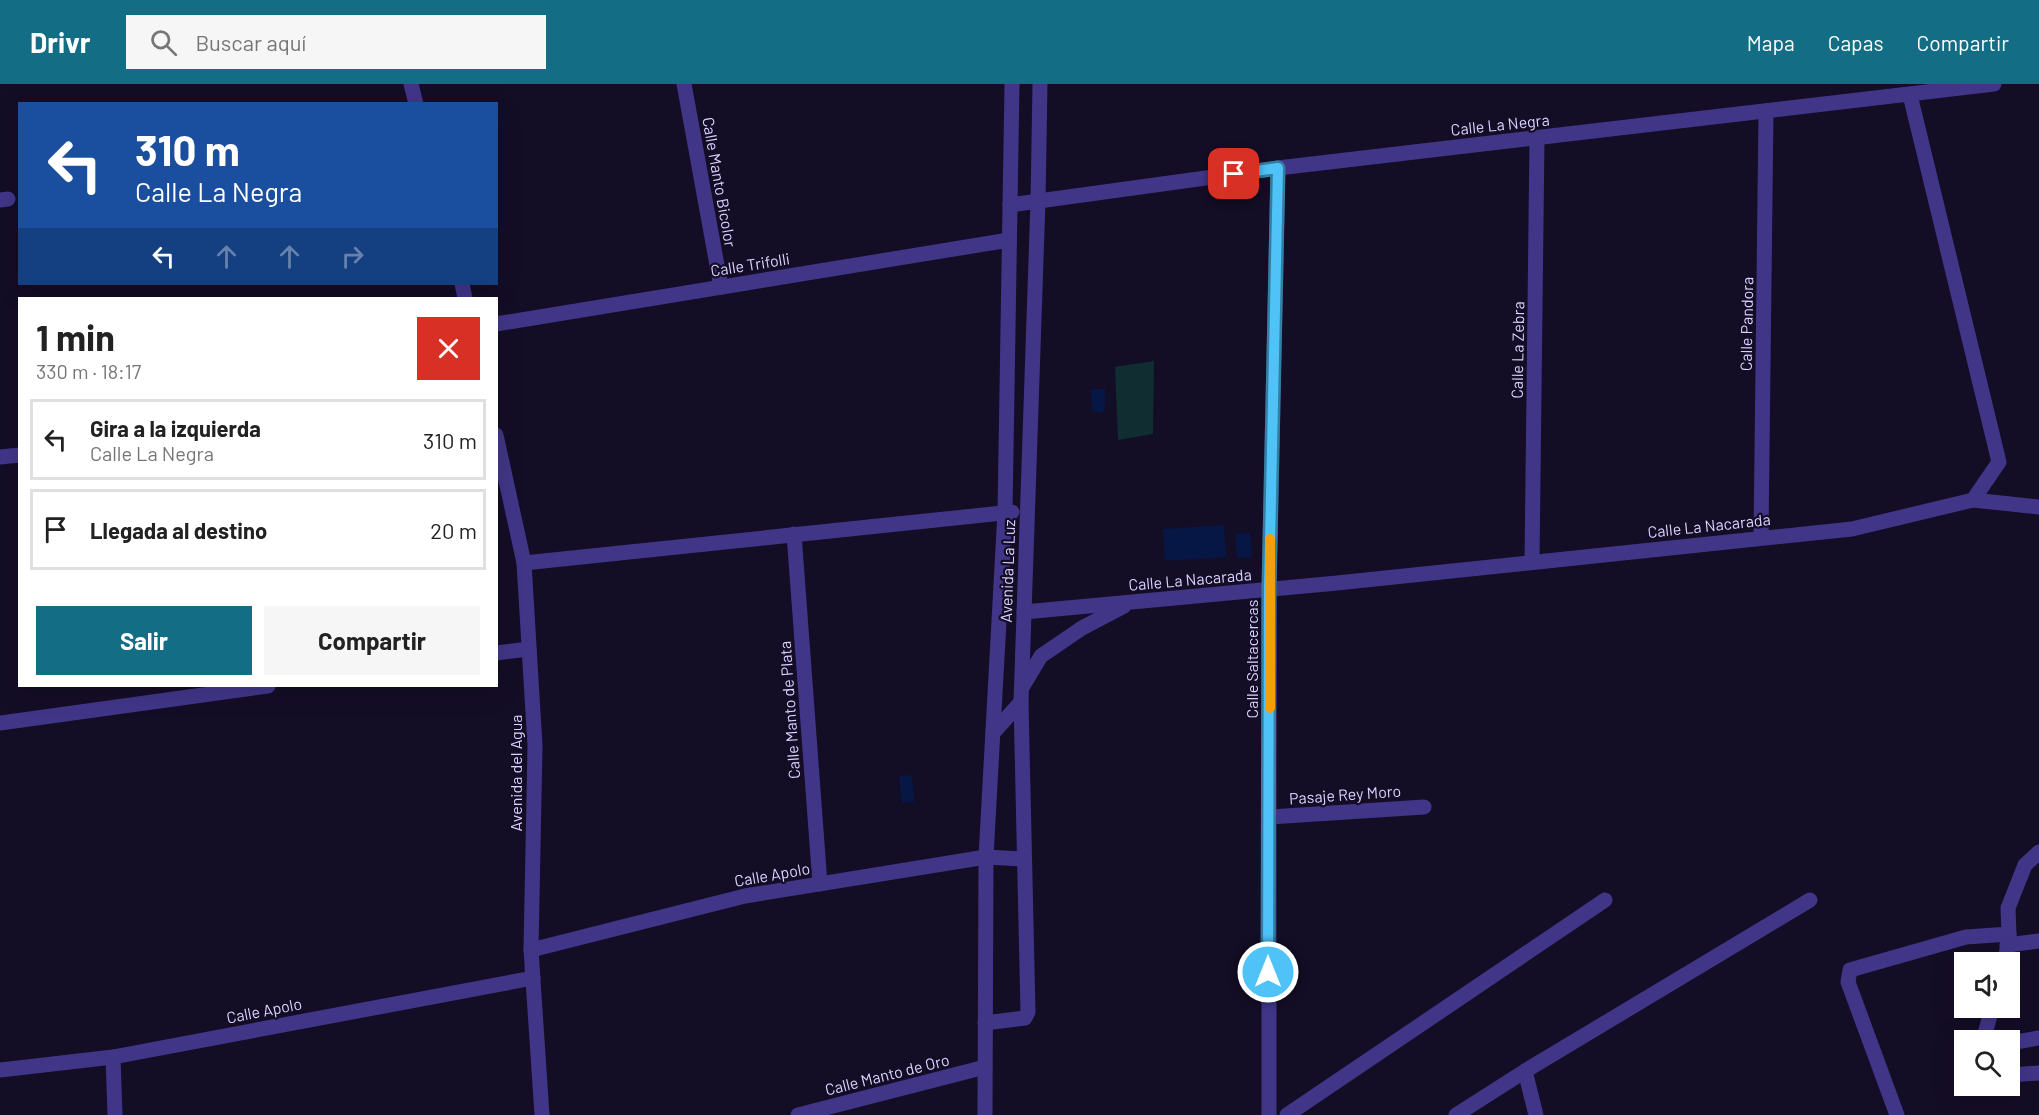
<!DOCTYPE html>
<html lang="es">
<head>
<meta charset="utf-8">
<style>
	:root { --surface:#fff; --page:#f6f6f6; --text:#222; --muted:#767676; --line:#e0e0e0; --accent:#136e85 }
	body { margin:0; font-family:Barlow,sans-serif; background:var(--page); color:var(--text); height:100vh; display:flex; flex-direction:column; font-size:22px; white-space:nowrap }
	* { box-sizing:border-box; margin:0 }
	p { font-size:20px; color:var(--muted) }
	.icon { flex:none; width:33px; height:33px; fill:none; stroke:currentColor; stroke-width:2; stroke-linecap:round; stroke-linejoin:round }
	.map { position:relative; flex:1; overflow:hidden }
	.side { position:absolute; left:18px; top:213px; width:480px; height:390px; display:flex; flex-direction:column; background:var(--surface); border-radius:0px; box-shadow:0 6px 24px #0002 }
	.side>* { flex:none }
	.hud { position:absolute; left:18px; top:18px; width:480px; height:183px; border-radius:0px; box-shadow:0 6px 24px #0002; background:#1a4fa0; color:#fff; overflow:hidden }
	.controls { position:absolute; left:1954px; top:868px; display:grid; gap:12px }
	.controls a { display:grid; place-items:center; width:66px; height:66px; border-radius:0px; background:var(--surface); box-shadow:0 6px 24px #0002; font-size:30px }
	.pin { position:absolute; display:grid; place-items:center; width:51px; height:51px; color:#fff; margin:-26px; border-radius:12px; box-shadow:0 3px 9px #0006 }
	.me { position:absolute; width:66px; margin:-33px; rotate:0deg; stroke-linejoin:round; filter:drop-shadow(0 0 4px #0008) }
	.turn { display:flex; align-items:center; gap:21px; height:126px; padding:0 18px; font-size:27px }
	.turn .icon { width:78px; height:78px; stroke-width:2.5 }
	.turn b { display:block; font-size:42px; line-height:51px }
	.lanes { display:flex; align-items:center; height:57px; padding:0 18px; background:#0003; justify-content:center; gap:30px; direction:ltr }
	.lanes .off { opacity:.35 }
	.round { display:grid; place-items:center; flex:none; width:63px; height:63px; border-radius:0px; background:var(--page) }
	.head { display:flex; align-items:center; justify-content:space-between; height:102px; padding:0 18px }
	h1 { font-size:36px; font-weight:700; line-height:45px }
	.button { display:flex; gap:12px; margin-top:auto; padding:12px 18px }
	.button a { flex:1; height:69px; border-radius:0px; background:var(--accent); color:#fff; font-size:24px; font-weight:700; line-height:69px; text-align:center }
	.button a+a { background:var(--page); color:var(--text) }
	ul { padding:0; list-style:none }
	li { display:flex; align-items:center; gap:18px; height:81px; margin:0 12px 9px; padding:0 6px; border:3px solid var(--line); border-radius:0px }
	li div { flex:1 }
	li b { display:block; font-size:22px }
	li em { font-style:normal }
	header { display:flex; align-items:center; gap:36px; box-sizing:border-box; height:84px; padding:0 30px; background:var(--accent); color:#fff }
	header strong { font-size:28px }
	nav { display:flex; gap:33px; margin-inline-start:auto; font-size:21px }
	.search { width:420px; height:54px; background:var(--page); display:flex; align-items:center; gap:15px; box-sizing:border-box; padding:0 21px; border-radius:0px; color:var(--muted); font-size:22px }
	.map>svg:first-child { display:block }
</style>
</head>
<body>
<header>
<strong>Drivr</strong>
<div class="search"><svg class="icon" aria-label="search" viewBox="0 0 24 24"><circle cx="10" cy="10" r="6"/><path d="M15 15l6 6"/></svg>Buscar aquí</div>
<nav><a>Mapa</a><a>Capas</a><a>Compartir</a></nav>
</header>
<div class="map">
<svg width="2039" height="1031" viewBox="0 0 2039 1031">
	<rect width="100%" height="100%" fill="#140d26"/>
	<polygon fill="#102e31" points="1154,277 1153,350 1118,356 1115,283"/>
	<g fill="#061746">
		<polygon points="1091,305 1105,305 1105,326 1101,329 1092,327"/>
		<polygon points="1224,441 1226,473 1165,477 1163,445"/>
		<polygon points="1250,449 1252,473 1237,474 1235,450"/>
		<polygon points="912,691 914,718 902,719 899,692"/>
	</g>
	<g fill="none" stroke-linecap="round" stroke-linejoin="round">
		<g stroke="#413588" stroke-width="15">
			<polyline points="411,0 416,20"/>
			<polyline points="684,0 721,203"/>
			<polyline points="0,116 8,115"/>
			<polyline points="1010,121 1278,84 1994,0"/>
			<polyline points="462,200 465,214"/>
			<polyline points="496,240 1009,156"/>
			<polyline points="496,351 524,479 535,662 531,866 542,1031"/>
			<polyline points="0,373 20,371"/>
			<polyline points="1973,416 2039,423"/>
			<polyline points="794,450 820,800"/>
			<polyline points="1761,453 1766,28"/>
			<polyline points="1532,478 1537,54"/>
			<polyline points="524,479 1012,428"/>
			<polyline points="1024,528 1337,499 1852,445 1973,416 1999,378 1910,11"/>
			<polyline points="496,569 529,565"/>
			<polyline points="1023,602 1041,572 1082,544 1124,522"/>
			<polyline points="0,639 268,602"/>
			<polyline points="993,649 1021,618"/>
			<polyline points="1269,733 1424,723"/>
			<polyline points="2007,861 2039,857"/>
			<polyline points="531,866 745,812 986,773 1024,775"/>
			<polyline points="2005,879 2009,850 2008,824 2025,781 2039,768"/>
			<polyline points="985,939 1025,934 1028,928 1021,618 1038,117 1040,0"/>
			<polyline points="1983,957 1992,924"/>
			<polyline points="2010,959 2039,954"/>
			<polyline points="113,973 115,1031"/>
			<polyline points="0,986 113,973 533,894"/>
			<polyline points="1525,987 1536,1031"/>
			<polyline points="2010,991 2039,989"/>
			<polyline points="798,1031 985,983"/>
			<polyline points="985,1031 986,773 1005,428 1012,0"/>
			<polyline points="1269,1031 1269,505 1278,84"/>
			<polyline points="1287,1031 1605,816"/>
			<polyline points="1456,1031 1525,987 1810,816"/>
			<polyline points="1897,1031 1848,898 1850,886 1966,853 2009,850"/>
		</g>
	</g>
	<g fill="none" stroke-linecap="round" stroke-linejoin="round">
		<g stroke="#337fa1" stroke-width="15">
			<polyline id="route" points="1234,90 1278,84 1269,505 1268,888"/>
		</g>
		<use href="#route" stroke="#4fc3f7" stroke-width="10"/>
		<polyline stroke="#f59e0b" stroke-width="10" points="1270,624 1270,455"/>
	</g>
	<g text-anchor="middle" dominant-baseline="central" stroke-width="4.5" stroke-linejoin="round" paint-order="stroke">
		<g font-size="16" fill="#dcd2ff" stroke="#140d26">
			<text transform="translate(1500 40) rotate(-6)">Calle La Negra</text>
			<text transform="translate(720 98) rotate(80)">Calle Manto Bicolor</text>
			<text transform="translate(750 180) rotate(-9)">Calle Trifolli</text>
			<text transform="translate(1746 240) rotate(-89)">Calle Pandora</text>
			<text transform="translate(1517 266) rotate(-89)">Calle La Zebra</text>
			<text transform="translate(1709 441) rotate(-6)">Calle La Nacarada</text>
			<text transform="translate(1007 487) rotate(-88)">Avenida La Luz</text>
			<text transform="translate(1190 495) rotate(-5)">Calle La Nacarada</text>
			<text transform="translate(1251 575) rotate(-90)">Calle Saltacercas</text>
			<text transform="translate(789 626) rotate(-94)">Calle Manto de Plata</text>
			<text transform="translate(515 689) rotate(-90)">Avenida del Agua</text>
			<text transform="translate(1345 710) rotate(-4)">Pasaje Rey Moro</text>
			<text transform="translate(772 790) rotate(-10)">Calle Apolo</text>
			<text transform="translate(264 926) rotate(-11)">Calle Apolo</text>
			<text transform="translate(887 990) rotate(-14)">Calle Manto de Oro</text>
		</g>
	</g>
</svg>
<div class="controls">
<a><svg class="icon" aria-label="sound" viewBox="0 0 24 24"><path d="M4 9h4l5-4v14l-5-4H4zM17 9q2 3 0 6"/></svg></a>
<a><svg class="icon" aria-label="search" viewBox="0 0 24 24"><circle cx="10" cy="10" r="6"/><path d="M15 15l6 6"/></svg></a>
</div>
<div class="pin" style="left:1234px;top:90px;background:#d93025"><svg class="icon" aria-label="arrive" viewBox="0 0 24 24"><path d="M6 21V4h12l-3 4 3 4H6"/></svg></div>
<svg class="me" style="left:1268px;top:888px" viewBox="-20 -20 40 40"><circle r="17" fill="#4fc3f7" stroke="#fff" stroke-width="3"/><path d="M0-11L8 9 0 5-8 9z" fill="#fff"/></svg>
<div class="hud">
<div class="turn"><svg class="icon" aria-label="left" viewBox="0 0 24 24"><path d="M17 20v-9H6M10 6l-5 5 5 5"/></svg><div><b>310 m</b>Calle La Negra</div></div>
<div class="lanes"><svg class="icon" aria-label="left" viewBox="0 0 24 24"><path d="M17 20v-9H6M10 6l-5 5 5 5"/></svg><svg class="icon off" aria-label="ahead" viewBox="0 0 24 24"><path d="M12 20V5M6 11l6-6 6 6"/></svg><svg class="icon off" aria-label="ahead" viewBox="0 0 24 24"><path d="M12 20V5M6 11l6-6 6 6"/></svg><svg class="icon off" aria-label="right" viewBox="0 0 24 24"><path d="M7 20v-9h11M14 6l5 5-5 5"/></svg></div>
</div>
<section class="side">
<div class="head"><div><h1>1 min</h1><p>330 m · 18:17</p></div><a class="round" style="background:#d93025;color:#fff"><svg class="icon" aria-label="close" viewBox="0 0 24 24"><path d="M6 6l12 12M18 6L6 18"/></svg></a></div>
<ul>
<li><svg class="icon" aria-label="left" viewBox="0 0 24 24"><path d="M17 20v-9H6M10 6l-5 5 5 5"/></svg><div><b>Gira a la izquierda</b><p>Calle La Negra</p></div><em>310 m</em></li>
<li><svg class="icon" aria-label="arrive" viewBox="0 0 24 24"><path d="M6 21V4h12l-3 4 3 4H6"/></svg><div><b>Llegada al destino</b></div><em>20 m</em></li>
</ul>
<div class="button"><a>Salir</a><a>Compartir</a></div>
</section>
</div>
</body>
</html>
